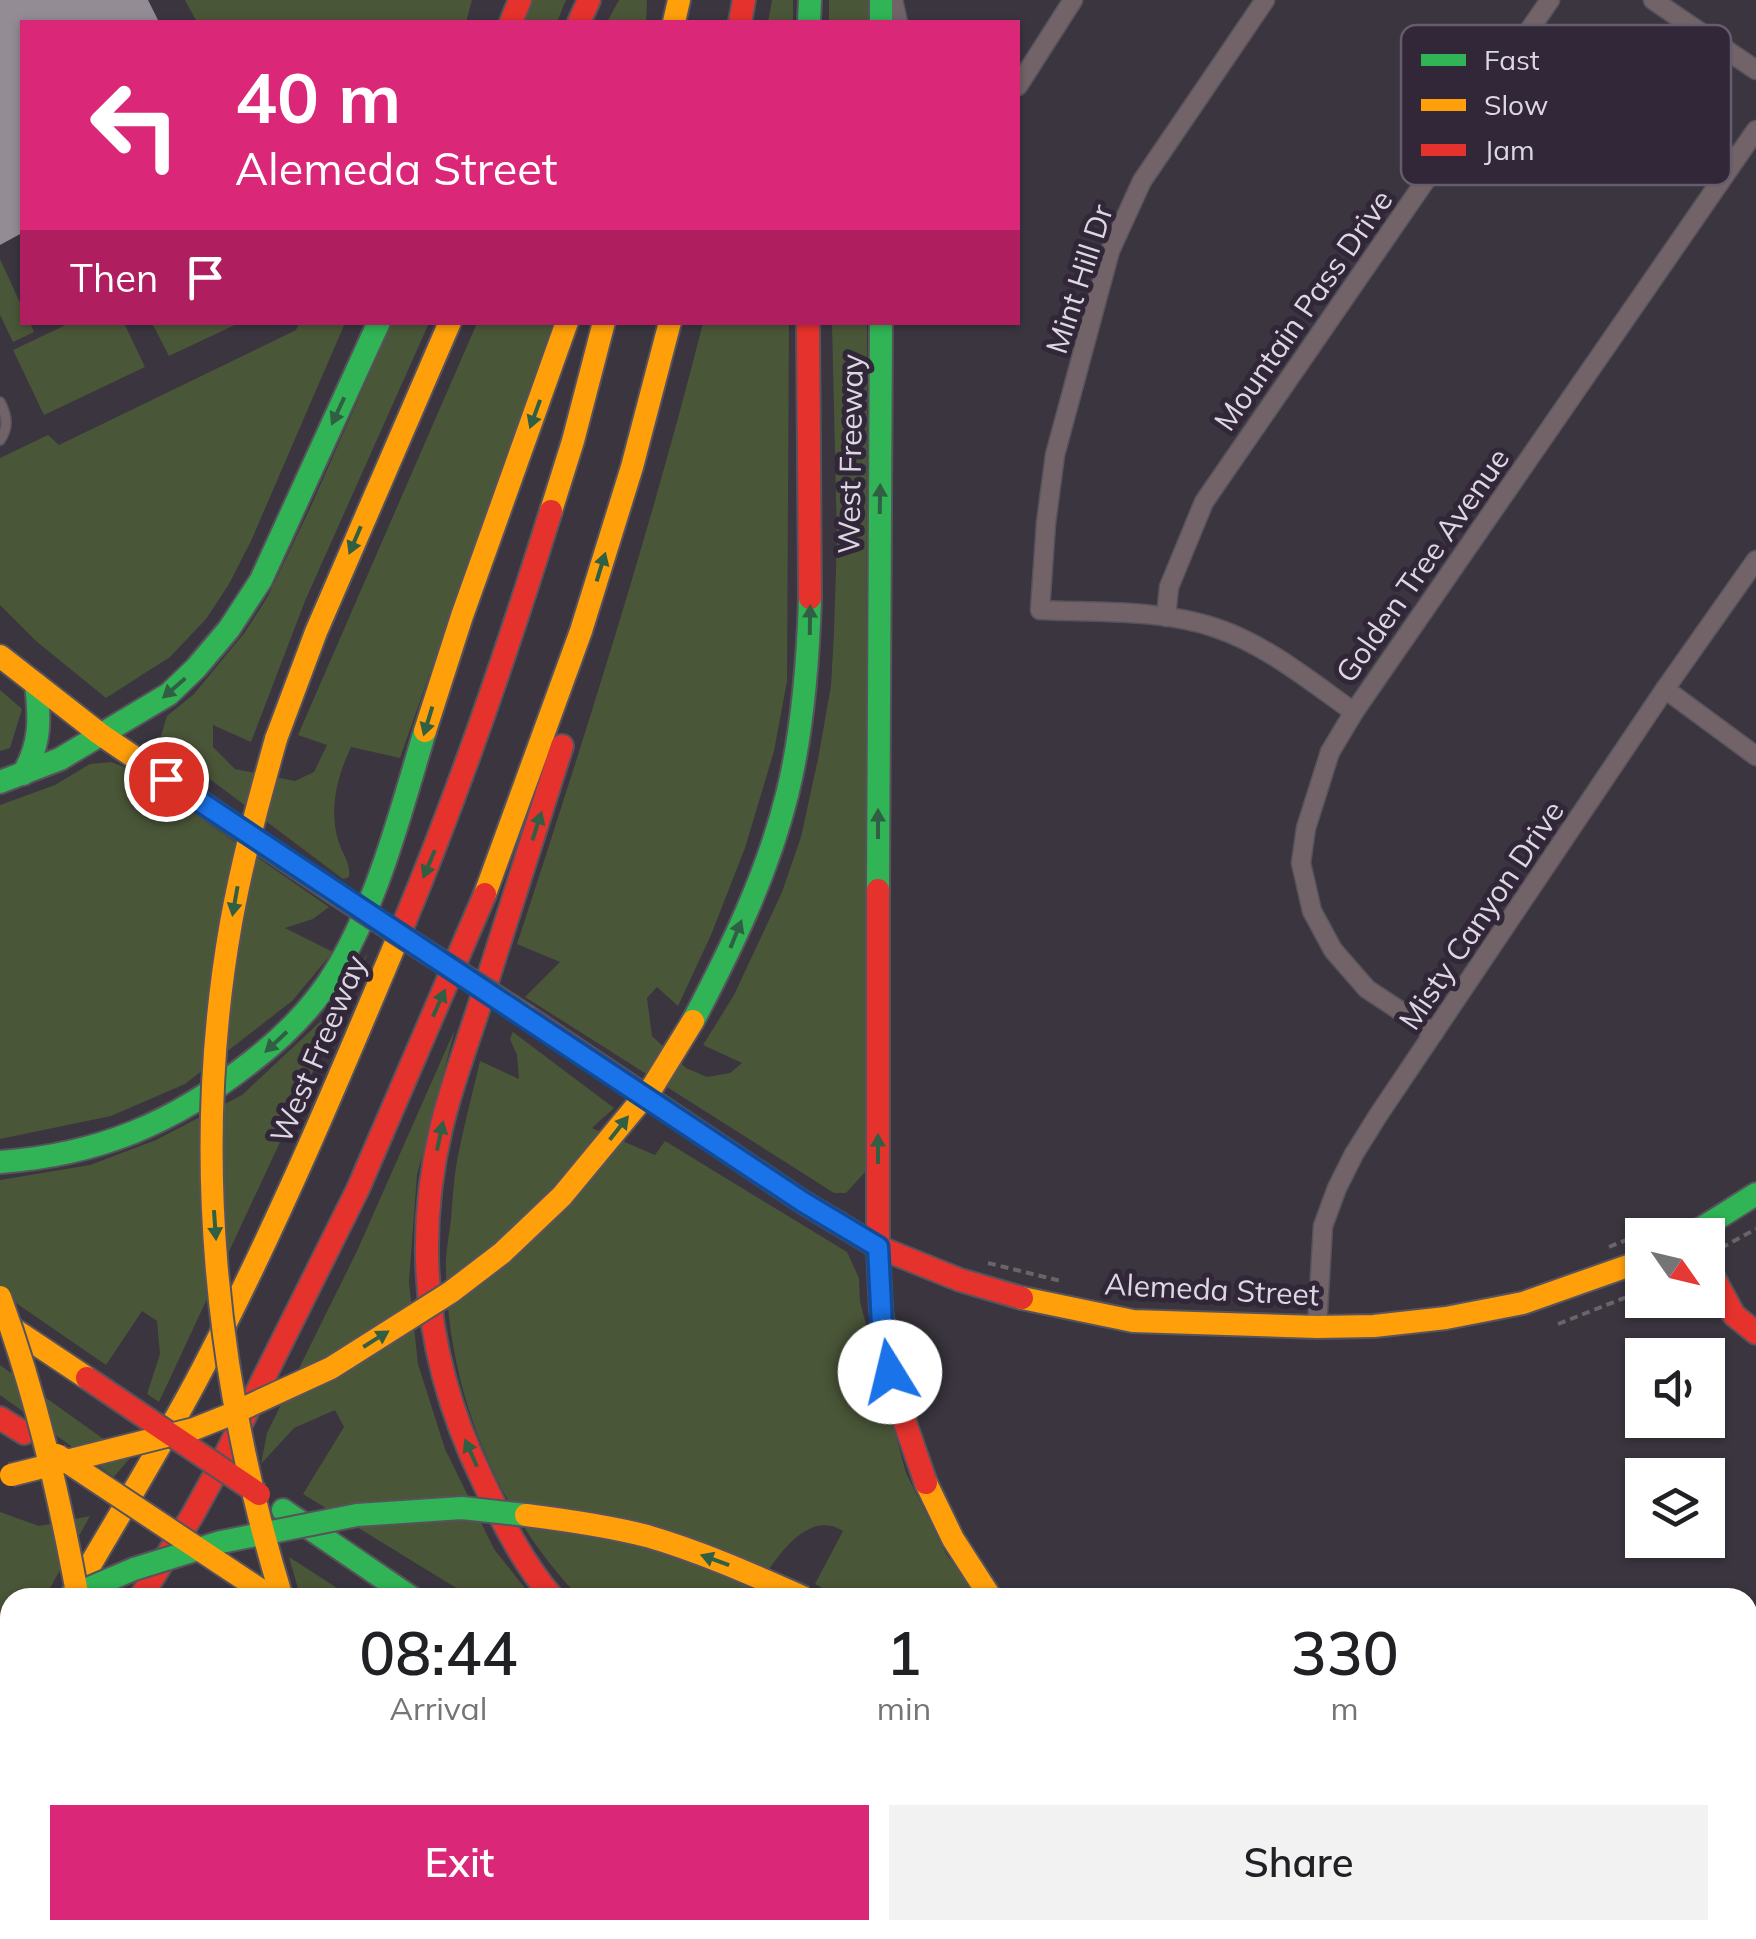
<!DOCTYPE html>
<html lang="en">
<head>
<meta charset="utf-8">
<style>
	:root { --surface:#fff; --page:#f2f2f2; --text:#202124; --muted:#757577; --accent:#db2777 }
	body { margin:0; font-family:Mulish,sans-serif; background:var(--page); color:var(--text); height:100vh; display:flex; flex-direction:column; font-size:38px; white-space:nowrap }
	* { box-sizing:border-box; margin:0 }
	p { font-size:32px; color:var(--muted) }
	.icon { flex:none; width:55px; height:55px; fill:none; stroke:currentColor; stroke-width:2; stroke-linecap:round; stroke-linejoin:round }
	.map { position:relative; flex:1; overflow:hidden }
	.sheet { position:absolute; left:0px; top:1588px; width:1758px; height:352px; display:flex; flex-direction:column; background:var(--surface); border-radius:30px 30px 0 0; box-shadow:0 2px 8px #0004 }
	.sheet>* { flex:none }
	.top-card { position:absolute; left:20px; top:20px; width:1000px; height:305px; border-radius:0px; box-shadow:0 2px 8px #0004; background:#db2777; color:#fff; overflow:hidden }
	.needle { width:65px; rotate:124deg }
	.tools { position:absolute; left:1625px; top:1218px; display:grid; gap:20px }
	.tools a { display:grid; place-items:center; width:100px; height:100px; border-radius:0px; background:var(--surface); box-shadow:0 2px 8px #0004; font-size:50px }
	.pin { position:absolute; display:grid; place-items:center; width:85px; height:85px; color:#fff; margin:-42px; border:5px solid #fff; border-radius:50%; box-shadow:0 2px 10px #0007 }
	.me { position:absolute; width:110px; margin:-55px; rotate:351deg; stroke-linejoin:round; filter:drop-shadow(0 0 8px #0008) }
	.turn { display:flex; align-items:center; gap:35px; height:210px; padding:0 50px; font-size:45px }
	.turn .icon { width:130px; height:130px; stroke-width:2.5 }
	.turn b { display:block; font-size:70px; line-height:85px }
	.then { display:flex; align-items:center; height:95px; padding:0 50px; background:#0003; gap:20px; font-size:38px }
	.eta { display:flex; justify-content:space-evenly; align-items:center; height:170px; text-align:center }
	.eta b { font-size:60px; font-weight:600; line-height:70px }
	.cta { display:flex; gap:20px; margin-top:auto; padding:20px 50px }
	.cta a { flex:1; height:115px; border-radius:0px; background:var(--accent); color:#fff; font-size:40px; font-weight:600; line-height:115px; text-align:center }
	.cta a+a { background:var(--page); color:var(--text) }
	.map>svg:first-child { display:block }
</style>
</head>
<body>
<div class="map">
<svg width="1756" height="1939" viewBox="0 0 1756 1939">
	<rect width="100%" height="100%" fill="#3a353f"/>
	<g fill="#4a5638">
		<polygon points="185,0 472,0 466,22 197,22"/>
		<polygon points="529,0 566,0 557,22 520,22"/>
		<polygon points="619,0 647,0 646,22 607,22"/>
		<polygon points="772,0 793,0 793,22 768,22"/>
		<rect x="829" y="0" width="39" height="22"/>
		<polygon points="0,259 22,307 22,322 30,323 34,332 13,342 0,315"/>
		<polygon points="72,322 124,323 145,367 44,415 13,350"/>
		<polygon points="152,323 239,323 169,356"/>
		<polygon points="299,323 345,323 251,541 229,584 206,619 170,657 106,698 36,641 0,605 0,458 48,435 59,445 296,330"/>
		<path d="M392 323H429L305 601 251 742 213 725V747L235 769 295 781 314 772 327 745 298 735 477 323H553L400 758 351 747C337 777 329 808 338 840 342 854 351 862 349 877L343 879 179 756 161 736 167 716 194 694 245 632 268 596 311 506Z"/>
		<path d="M703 323H789L787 681 774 751 745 848 711 935 678 1006 657 987 647 998 652 1036 686 1068 707 1077 730 1073 742 1063 703 1045 734 995 782 892 801 837 818 759 831 686 834 632 837 539 832 323H867L866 1171 846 1193H834L525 997 560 962 517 944C584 739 650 532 703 323Z"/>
		<polygon points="0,690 22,709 10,748 0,751"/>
		<polygon points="111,762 130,769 329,907 313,919 285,928 333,952 292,1001 185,1084 111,1116 0,1139 0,805 55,785 90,764"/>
		<polygon points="368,953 159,1402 147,1394 160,1354 157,1321 142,1311 106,1365 0,1292 0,1180 90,1165 156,1140 242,1095 321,1021"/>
		<polygon points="455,1029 417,1175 409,1282 418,1364 445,1449 494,1549 532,1597 471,1597 303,1494 344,1427 335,1410 294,1428 261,1464 267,1433 357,1251"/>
		<path d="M513 1032 614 1108 592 1128 655 1155 665 1141 847 1252 859 1278 860 1302 906 1473 946 1554 979 1597H840L815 1584 843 1531C803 1506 769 1570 751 1597H579C497 1512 448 1391 446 1272 445 1255 449 1236 451 1219 453 1196 454 1173 459 1151 465 1121 473 1091 480 1061L519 1079 517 1055 510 1039Z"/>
		<polygon points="0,1365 130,1458 114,1477 0,1395"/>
		<polygon points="0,1512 39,1526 90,1516 45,1597 10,1598 10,1660 0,1678"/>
		<polygon points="289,1557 351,1597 307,1597 299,1592"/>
		<polygon points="10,1867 10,1928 0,1937 0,1884"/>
		<polygon points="78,1930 498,1930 487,1939 67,1939"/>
		<polygon points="550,1930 672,1930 688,1939 557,1939 558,1937"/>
		<polygon points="810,1930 853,1930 866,1939 823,1939"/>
		<polygon points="977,1930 1129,1930 1137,1939 988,1939"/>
		<polygon points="1192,1930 1310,1930 1320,1939 1200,1939"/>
	</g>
	<polygon fill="#938c94" points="0,0 148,0 159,22 22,22 22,233 0,245"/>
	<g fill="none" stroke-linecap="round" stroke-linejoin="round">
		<g stroke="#57535c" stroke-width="12">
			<path id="lane" d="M0 402C7 416 9 427 0 440"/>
		</g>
		<g stroke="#57535c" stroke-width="21">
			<g id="street">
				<polyline points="893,0 898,22"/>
				<path d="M1265 0 1142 181 1110 251 1055 455 1046 523 1040 610C1097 613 1161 609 1216 628 1267 645 1311 682 1354 712"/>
				<polyline points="1653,0 1756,70"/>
				<polyline points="1018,86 1073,0"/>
				<polyline points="1166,617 1169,587 1204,502 1550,0"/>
				<polyline points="1665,689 1756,756"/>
				<polyline points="1434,1033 1367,989 1333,950 1312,911 1301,863 1306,828 1330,752 1354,712 1756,130"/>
				<polyline points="1317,1327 1323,1226 1337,1188 1354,1154 1379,1114 1665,689 1756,560"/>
			</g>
		</g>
		<g stroke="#57535c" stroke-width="26">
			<g id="fast">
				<polyline points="881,0 881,22"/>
				<polyline points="809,22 810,0"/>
				<path d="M23 774C41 744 40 718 36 684"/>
				<polyline points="0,782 60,759 169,694 196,668 229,629 261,580 379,322"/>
				<polyline points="878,890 881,322"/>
				<path d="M693 1021C731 949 767 875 787 795 803 731 808 664 810 598"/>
				<path d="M0 1162C98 1155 174 1123 251 1062 285 1036 316 1005 338 967 380 895 401 810 425 731"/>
				<polyline points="1691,1235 1756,1194"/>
				<polyline points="283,1510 412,1598"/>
				<polyline points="0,1719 10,1703"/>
				<polyline points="709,1930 724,1939"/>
				<polyline points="756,1930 769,1939"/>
				<polyline points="1156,1930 1164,1939"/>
				<polyline points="85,1939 87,1930"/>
			</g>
		</g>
		<g stroke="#57535c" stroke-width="26">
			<g id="slow">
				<polyline points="674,22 679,0"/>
				<polyline points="551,511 573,441 604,322"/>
				<polyline points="0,656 100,734 332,891"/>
				<polyline points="425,731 462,616 567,322"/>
				<polyline points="276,739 316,632 450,322"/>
				<polyline points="485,894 581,631 632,467 670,322"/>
				<polyline points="1022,1298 1133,1321 1317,1327 1374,1326 1446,1318 1523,1303 1642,1261"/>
				<polyline points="0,1320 87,1378"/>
				<polyline points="926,1483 953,1539 991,1598"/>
				<path d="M71 1598C115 1521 163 1445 204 1366 278 1224 340 1076 402 928"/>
				<polyline points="0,1626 10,1621"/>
				<polyline points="454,1930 460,1939"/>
				<polyline points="1344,1930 1353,1939"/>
			</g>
		</g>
		<g stroke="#57535c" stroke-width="26">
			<g id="jam">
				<polyline points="511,22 520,0"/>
				<polyline points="579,22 589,0"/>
				<polyline points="740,22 744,0"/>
				<polyline points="808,322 810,598"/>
				<polyline points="878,890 878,1247 881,1310 889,1365 897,1400 926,1483"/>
				<path d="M402 928C459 792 507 652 551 511"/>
				<polyline points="526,1016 803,1202 878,1247 960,1280 1022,1298"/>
				<polyline points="1708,1267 1734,1315 1756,1333"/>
				<polyline points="0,1418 24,1433"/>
				<polyline points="140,1598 192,1516 224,1458 358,1189 485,894"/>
				<path d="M553 1598C523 1563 503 1523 483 1481 428 1368 412 1252 441 1129 452 1082 470 1037 484 991 510 910 536 828 562 746"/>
				<polyline points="0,1821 10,1805"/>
				<polyline points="904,1930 917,1939"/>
				<polyline points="940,1930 951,1939"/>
				<polyline points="23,1939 34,1930"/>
			</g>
		</g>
		<g stroke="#6c6367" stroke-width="4" stroke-dasharray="8 5" stroke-linecap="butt">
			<polyline points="1609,1247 1675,1220"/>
			<polyline points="1721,1248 1756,1229"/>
			<polyline points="988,1263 1061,1281"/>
			<polyline points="1114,1292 1154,1298"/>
			<polyline points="1558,1324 1642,1291"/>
		</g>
		<use href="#lane" stroke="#716367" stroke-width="9"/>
		<use href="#street" stroke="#716367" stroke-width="18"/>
		<use href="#fast" stroke="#30b455" stroke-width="22"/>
		<use href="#slow" stroke="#ff9f0a" stroke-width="22"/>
		<use href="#jam" stroke="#e5322d" stroke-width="22"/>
		<g stroke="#57535c" stroke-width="26" stroke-linecap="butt">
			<polyline id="fast-bridge" points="66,1598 134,1569 221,1542 357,1515 462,1508 526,1515"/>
		</g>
		<g stroke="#57535c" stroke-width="26" stroke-linecap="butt">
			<g id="slow-bridge">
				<path d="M276 739C259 800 242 861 231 923 191 1149 215 1380 282 1598"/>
				<polyline points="332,891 526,1016"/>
				<path d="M0 1297C36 1395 59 1495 78 1598"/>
				<polyline points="57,1455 259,1589"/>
				<polyline points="11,1475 194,1429 229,1415 331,1368 451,1292 502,1253 562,1196 653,1086 693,1021"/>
				<path d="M526 1515C566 1520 608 1526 647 1536 702 1552 753 1575 805 1598"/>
			</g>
		</g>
		<g stroke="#57535c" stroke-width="26" stroke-linecap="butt">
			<polyline id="jam-bridge" points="87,1378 259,1494"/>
		</g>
		<use href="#fast-bridge" stroke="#30b455" stroke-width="22"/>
		<use href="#slow-bridge" stroke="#ff9f0a" stroke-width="22"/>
		<use href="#jam-bridge" stroke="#e5322d" stroke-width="22"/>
	</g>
	<defs><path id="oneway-solid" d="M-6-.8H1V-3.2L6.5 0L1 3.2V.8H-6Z" transform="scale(2.5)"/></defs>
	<g fill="#315f44">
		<use href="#oneway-solid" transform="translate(338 411) rotate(115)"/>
		<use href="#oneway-solid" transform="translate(535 414) rotate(110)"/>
		<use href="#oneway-solid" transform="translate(880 499) rotate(-89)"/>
		<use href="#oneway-solid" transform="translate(355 540) rotate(113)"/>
		<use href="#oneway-solid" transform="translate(601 567) rotate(-73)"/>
		<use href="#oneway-solid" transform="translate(810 620) rotate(-89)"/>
		<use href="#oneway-solid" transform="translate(174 688) rotate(139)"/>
		<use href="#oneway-solid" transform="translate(428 721) rotate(107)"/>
		<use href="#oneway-solid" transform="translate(878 824) rotate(-90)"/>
		<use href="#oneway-solid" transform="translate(537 826) rotate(-72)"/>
		<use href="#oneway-solid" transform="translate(429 864) rotate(113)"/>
		<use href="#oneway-solid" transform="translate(235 901) rotate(100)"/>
		<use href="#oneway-solid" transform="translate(736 934) rotate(-68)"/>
		<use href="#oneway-solid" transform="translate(439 1003) rotate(-66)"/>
		<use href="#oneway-solid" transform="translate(276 1042) rotate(137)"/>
		<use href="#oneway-solid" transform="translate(619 1128) rotate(-52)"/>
		<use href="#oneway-solid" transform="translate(440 1136) rotate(-78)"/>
		<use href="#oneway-solid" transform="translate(878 1149) rotate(-90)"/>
		<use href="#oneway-solid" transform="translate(215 1225) rotate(86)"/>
		<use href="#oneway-solid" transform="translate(376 1339) rotate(-32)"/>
		<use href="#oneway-solid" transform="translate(471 1453) rotate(-114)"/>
		<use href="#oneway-solid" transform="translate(715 1560) rotate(-160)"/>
	</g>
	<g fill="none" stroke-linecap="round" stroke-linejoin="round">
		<g stroke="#114b97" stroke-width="25">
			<polyline id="route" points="166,779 803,1202 878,1247 882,1326 890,1372"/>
		</g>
		<use href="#route" stroke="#1a73e8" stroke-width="18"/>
	</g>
	<g text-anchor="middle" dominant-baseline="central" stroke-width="10" stroke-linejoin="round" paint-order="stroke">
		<g font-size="30" fill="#ddd7e2" stroke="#312739">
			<text transform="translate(1079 279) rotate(-72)">Mint Hill Dr</text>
			<text transform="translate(1303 310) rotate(-55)">Mountain Pass Drive</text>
			<text transform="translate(850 454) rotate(-89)">West Freeway</text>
			<text transform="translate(1422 565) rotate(-55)">Golden Tree Avenue</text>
			<text transform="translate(1481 915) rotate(-56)">Misty Canyon Drive</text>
			<text transform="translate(318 1049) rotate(-67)">West Freeway</text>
			<text transform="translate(1212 1289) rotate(3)">Alemeda Street</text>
		</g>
	</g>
	<rect x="1401" y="25" width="330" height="160" rx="15" fill="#312739" stroke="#655c6c" stroke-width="2.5"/>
	<rect x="1421" y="54" width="45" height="12" fill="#30b455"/>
	<rect x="1421" y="99" width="45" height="12" fill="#ff9f0a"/>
	<rect x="1421" y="144" width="45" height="12" fill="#e5322d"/>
	<g font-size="28" fill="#ddd7e2">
		<text x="1484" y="70">Fast</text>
		<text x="1484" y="115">Slow</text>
		<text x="1484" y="160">Jam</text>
	</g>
</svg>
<div class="tools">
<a><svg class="needle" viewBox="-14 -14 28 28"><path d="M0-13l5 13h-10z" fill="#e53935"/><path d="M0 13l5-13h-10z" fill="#757577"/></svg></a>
<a><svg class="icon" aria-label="sound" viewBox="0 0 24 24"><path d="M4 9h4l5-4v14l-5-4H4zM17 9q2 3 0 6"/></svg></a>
<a><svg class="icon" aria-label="layers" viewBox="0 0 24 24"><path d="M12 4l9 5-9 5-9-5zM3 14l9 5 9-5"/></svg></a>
</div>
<div class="pin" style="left:166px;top:779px;background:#d93025"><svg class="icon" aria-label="arrive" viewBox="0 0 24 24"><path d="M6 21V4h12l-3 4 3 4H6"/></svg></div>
<svg class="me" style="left:890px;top:1372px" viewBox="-20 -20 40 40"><circle r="19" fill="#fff"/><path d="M0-13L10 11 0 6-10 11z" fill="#1a73e8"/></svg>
<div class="top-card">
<div class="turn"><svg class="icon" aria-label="left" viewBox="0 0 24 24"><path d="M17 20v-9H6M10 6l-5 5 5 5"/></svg><div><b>40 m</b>Alemeda Street</div></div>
<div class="then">Then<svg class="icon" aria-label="arrive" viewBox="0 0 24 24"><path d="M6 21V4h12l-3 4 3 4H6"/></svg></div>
</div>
<section class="sheet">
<div class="eta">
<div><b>08:44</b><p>Arrival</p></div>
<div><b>1</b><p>min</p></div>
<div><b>330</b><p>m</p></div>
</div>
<div class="cta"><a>Exit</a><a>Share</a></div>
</section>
</div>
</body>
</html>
